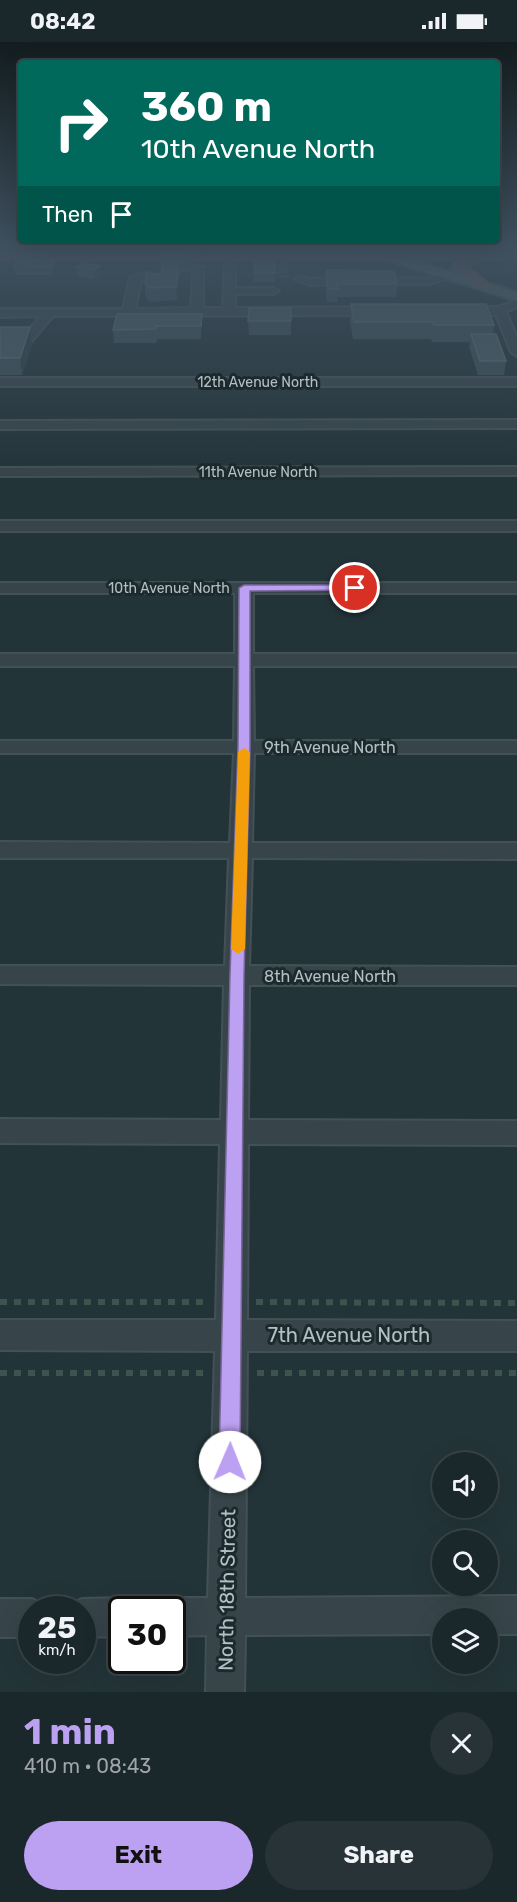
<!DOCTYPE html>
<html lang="en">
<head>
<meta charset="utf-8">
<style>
	:root { --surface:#1a272b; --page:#273337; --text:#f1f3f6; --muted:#9fa5a9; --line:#384447; --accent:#bca0f2 }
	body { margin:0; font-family:Rubik,sans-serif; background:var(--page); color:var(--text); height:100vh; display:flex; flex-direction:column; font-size:22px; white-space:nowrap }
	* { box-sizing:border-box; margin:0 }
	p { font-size:20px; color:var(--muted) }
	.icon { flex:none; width:33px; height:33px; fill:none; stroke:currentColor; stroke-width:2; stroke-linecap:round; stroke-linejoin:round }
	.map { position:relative; height:1650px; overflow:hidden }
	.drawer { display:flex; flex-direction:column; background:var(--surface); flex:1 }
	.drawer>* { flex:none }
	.top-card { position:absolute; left:18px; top:18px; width:482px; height:183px; border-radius:6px; box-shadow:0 6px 24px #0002,0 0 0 2px var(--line); background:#00695c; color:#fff; overflow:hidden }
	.controls { position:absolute; left:432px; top:1410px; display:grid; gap:12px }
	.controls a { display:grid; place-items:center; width:66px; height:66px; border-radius:50%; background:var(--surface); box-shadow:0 6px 24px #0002,0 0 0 2px var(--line); font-size:30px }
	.speed { position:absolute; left:18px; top:1554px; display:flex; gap:12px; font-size:30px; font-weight:700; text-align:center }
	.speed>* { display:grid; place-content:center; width:78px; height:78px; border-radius:50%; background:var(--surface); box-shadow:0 6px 24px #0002,0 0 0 2px var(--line); line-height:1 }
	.speed small { font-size:15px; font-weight:400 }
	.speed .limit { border:3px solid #111; border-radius:9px; background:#fff; color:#111 }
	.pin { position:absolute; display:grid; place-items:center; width:51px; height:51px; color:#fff; margin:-26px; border:3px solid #fff; border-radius:50%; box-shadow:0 2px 6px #0007 }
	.me { position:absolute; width:66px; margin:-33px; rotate:1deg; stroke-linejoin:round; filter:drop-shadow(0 0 4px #0008) }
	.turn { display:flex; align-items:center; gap:21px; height:126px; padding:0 24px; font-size:27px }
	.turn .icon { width:78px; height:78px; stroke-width:2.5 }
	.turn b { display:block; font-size:42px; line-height:51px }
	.then { display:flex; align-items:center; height:57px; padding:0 24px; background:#0003; gap:12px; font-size:22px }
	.round { display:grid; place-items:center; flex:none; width:63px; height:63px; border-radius:32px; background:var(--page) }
	.head { display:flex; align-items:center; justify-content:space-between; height:102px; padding:0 24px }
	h1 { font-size:36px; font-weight:700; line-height:45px; color:var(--accent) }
	.button { display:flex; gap:12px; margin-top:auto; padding:12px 24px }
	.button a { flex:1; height:69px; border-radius:36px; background:var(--accent); color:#111; font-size:24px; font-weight:700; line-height:69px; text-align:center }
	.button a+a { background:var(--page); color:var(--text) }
	.status { display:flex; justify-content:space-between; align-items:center; height:42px; padding:0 30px; background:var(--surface); direction:ltr }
	.status svg { height:16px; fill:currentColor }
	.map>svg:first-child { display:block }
</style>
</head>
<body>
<div class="status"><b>08:42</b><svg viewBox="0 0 49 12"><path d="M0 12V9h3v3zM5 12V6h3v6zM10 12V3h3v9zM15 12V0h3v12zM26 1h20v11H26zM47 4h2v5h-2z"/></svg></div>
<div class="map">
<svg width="517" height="1650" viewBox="0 0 517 1650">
	<rect width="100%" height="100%" fill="#233439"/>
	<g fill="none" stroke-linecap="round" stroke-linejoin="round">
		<polyline stroke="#38494e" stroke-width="12" stroke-dasharray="12 6" stroke-linecap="butt" points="284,233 284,236"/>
		<g stroke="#435156" stroke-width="4">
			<g id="minor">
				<polygon points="237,203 259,203 260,213 251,215 250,207"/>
				<path d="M388 203H421C414 208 395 208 388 203Z"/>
				<polygon points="467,203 477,203 480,215 472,215"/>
				<path d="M230 214 235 217V246H273L279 249 273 252H235V266L379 265 385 269 379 273 53 274 30 301 0 302V294H23L41 274 0 275V267H123L130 236C137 231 153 229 160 234L141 239 135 267 191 266 193 227 176 229 171 226 184 220 203 225V266H223L225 217Z"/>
				<polygon points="280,214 285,217 287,229 263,230 263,226 277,224 275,217"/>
				<polygon points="445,230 450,233 449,235 430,242 310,243 294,237 300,234 311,237 428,236"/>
				<polygon points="517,258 517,265 506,270 517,295 517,314 511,310 496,273 460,273 454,269 460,265 498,265"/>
				<rect x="0" y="336" width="517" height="8"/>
				<polygon points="517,378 517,386 0,387 0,379"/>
				<polygon points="517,425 517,433 0,434 0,426"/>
				<rect x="0" y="479" width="517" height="10"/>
				<polygon points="0,541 517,541 517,551 253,551 253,612 517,612 517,624 253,624 254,699 517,699 517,711 254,711 252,801 517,801 517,817 252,816 249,924 517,925 517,943 249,943 248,1078 517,1079 517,1103 248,1102 247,1278 517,1279 517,1309 247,1309 245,1556 517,1554 517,1592 488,1592 488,1576 442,1576 442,1592 245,1593 244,1650 206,1650 207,1593 172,1594 172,1568 157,1568 159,1562 172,1556 208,1556 215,1309 0,1308 0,1278 216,1278 220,1102 0,1101 0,1077 221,1078 224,943 0,942 0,924 225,924 229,816 0,816 0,800 230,801 234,711 0,711 0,699 234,699 235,624 0,624 0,612 235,612 235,551 0,551"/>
				<polygon points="122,1556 135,1562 137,1568 122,1568 122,1594 82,1595 82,1568 67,1568 69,1563 82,1557"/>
				<polygon points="0,1557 32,1557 45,1563 47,1568 32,1568 32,1595 0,1595"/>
			</g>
		</g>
		<g stroke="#435156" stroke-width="4">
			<polygon id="major" points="340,203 361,203 517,250 517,259"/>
		</g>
		<g stroke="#425054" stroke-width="3">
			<polygon id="highway" points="517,208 517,218 482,218 480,221 468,224 492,244 484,249 453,229 451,226 456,218 0,219 0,209"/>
		</g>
		<g stroke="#3e534d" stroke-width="6" stroke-dasharray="7 7" stroke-linecap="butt">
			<polyline points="0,1260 209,1260"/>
			<polyline points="256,1260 517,1261"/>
			<polyline points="0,1331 207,1331"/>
			<polyline points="257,1331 517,1331"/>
		</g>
		<use href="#minor" fill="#37454a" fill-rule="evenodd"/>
		<use href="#major" fill="#55656a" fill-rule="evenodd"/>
		<use href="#highway" fill="#6f5b55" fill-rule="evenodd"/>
	</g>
	<g fill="#3c4f55">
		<polygon points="50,203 142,203 142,204 51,204"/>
		<rect x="162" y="203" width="66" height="2"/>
		<polygon points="54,219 55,228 53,233 15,233 14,224"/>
		<polygon points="275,220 275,240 254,240 254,231"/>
		<polygon points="84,221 100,233 94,237 77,234 76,225"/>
		<polygon points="180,227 177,258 150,260 145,255 145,242 161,232"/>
		<polygon points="326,228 397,242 396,255 338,255 337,260 327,260 325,241"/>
		<polygon points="351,262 494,283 493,292 506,319 504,333 478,333 469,305 470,300 432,300 431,297 353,297 350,279"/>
		<polygon points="202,272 201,297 157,297 156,301 114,301 113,288"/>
		<polygon points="248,279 291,279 291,293 249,293"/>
		<polygon points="0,285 30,285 32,302 22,333 0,333"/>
	</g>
	<g fill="#2d3f45">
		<polygon points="180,214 180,227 177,258 176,245"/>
		<polygon points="54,219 55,228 53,233 52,224"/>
		<polygon points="100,224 100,233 94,237 93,228"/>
		<polygon points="30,285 32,302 22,333 20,316"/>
	</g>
	<g fill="#495c62" stroke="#596b71" stroke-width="1.5">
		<polygon points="163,214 180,214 176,245 149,246 145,242 146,232 161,232"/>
		<polygon points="16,219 54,219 52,224 14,224"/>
		<polygon points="255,220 275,220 275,231 254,231"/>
		<polygon points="84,221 100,224 93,228 76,225"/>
		<polygon points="326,228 394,229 397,242 337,242 338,247 328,247"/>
		<polygon points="351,262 486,262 494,283 434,283 433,280 354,280"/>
		<polygon points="249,266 291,266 291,279 248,279"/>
		<polygon points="117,272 202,272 201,284 156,284 156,287 113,288"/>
		<polygon points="0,285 30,285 20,316 0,316"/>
		<polygon points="471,292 496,292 506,319 480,319"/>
	</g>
	<linearGradient id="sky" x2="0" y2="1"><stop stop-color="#131d1f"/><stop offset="0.47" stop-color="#3f505f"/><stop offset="1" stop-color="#3f505f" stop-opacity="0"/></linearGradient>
	<rect width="517" height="434" fill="url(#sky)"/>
	<polygon fill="#bca0f2" stroke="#7a689d" stroke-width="1.5" points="355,543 358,544 358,548 250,549 250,705 244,933 240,1420 237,1427 230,1430 222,1427 219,1420 230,933 238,705 239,546 244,543"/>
	<polygon fill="#f59e0b" points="244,706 250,710 245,907 238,912 231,907 238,710"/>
	<g text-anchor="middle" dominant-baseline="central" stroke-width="6" stroke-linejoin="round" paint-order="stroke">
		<g font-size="14" fill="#b2c0c6" stroke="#1c2a2e">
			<text x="258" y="340">12th Avenue North</text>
			<text x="258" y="430">11th Avenue North</text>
			<text x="169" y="546">10th Avenue North</text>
		</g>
		<g font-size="16" fill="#b2c0c6" stroke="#1c2a2e">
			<text x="330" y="705">9th Avenue North</text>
			<text x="330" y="934">8th Avenue North</text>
		</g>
		<g font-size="20" fill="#b2c0c6" stroke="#1c2a2e">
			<text x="349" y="1293">7th Avenue North</text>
			<text transform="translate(227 1548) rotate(-89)">North 18th Street</text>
		</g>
	</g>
</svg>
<div class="controls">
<a><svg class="icon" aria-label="sound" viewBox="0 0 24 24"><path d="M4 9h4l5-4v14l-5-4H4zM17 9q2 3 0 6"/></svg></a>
<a><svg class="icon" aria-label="search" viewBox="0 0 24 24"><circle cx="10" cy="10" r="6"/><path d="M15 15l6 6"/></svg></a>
<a><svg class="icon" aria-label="layers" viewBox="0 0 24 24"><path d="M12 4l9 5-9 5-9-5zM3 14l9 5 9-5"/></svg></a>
</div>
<div class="speed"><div>25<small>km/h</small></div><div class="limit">30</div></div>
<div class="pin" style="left:355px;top:546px;background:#d93025"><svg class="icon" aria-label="arrive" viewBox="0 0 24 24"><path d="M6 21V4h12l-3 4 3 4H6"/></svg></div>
<svg class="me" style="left:230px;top:1420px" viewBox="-20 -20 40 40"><circle r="19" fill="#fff"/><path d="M0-13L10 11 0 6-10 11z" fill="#bca0f2"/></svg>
<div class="top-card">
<div class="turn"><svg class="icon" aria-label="right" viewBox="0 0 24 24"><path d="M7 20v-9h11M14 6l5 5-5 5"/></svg><div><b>360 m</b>10th Avenue North</div></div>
<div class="then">Then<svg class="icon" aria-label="arrive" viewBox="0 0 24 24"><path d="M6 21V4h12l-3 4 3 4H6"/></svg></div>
</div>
</div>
<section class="drawer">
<div class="head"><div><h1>1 min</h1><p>410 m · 08:43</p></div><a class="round"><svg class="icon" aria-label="close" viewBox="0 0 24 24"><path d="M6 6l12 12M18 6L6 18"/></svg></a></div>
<div class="button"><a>Exit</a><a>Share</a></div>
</section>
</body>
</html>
